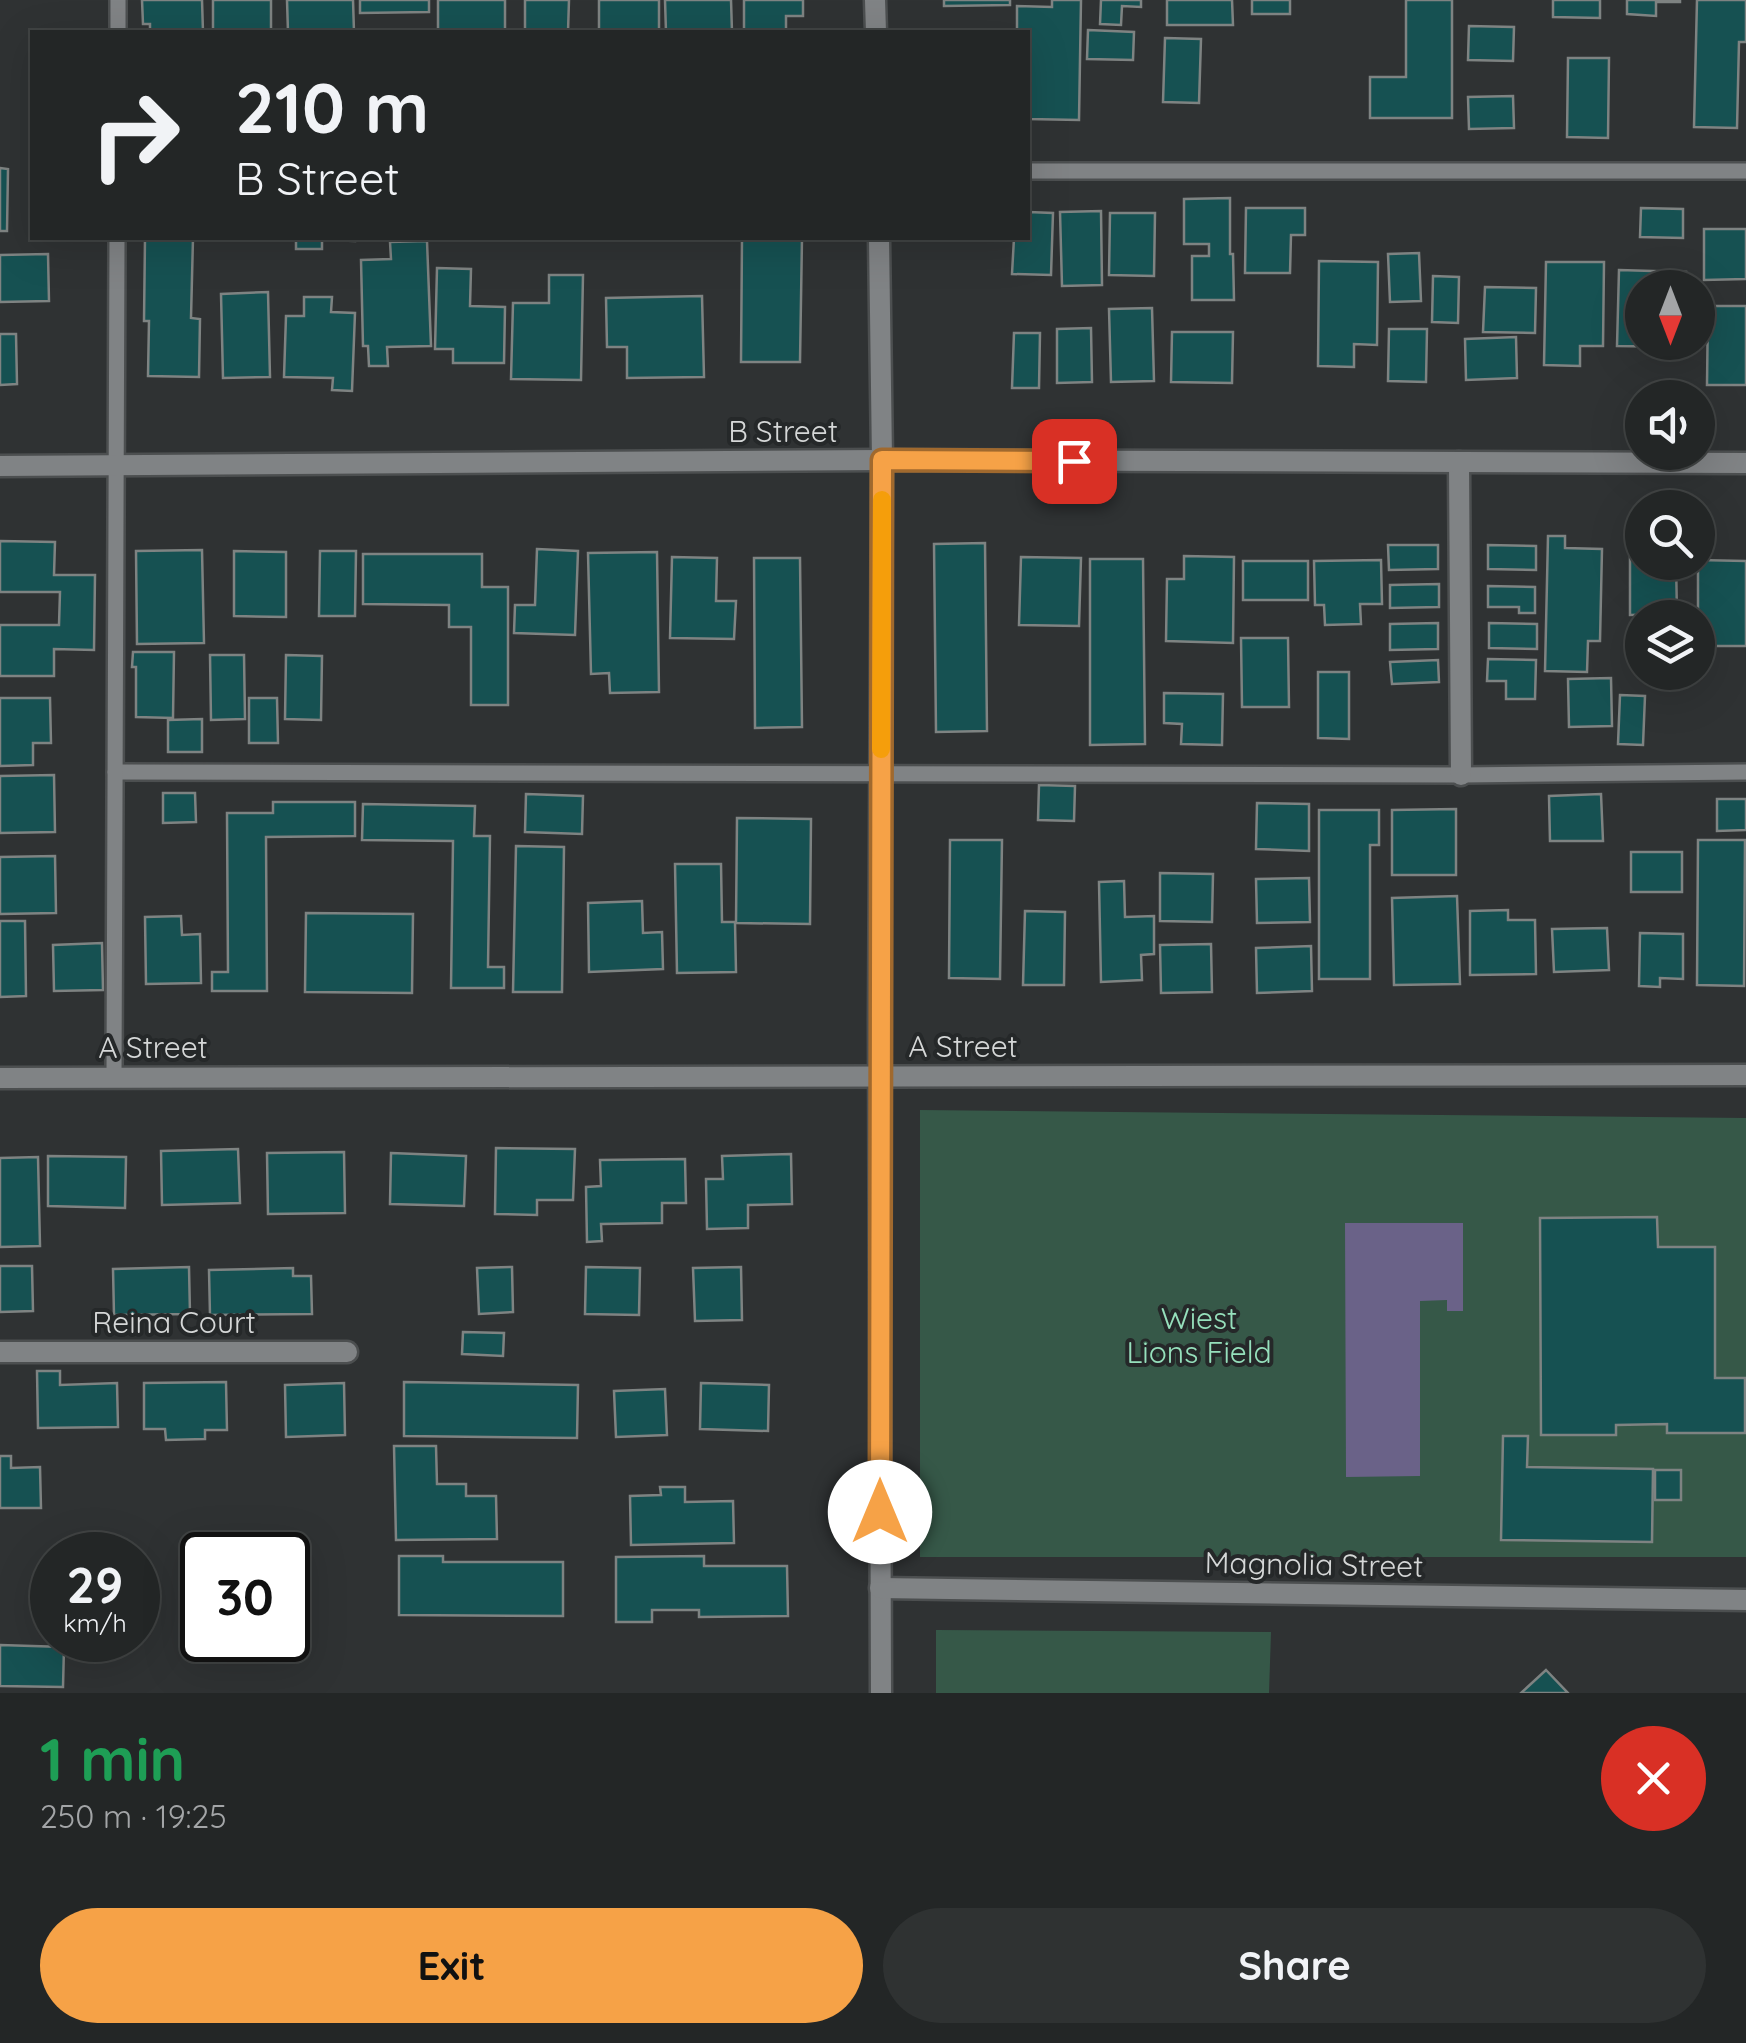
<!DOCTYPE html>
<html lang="en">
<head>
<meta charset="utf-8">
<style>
	:root { --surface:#232626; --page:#2f3232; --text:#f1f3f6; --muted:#a3a5a7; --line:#404343; --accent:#f6a247 }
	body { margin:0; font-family:Quicksand,sans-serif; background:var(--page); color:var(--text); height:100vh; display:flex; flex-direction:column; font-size:38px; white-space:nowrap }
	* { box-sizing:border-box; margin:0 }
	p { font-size:32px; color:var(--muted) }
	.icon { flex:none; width:55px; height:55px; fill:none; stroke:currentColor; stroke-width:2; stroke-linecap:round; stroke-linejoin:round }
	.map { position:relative; height:1693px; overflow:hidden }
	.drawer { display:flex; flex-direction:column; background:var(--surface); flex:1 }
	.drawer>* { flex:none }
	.banner { position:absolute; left:30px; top:30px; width:1000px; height:210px; border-radius:0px; box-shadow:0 10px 40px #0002,0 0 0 2px var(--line); background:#232626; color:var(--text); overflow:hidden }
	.needle { width:65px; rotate:180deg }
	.tools { position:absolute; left:1625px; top:270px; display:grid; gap:20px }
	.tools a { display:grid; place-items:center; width:90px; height:90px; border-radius:50%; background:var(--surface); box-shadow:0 10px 40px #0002,0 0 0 2px var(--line); font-size:50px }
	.speed { position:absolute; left:30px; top:1532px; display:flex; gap:20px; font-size:50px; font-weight:700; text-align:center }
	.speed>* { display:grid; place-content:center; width:130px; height:130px; border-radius:50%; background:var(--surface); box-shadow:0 10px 40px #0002,0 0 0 2px var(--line); line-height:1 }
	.speed small { font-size:25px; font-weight:400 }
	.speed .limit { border:5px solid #111; border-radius:15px; background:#fff; color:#111 }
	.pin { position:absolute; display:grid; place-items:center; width:85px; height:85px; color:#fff; margin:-42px; border-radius:20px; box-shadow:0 5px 15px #0006 }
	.me { position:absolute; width:110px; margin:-55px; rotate:0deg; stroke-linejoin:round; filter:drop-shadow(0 0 8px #0008) }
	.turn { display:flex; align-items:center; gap:35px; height:210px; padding:0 40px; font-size:45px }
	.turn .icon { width:130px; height:130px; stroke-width:2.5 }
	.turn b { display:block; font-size:70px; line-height:85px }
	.round { display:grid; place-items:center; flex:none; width:105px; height:105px; border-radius:52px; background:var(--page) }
	.summary { display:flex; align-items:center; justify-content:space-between; height:170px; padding:0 40px }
	h1 { font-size:60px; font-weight:700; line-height:75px; color:#1e9e55 }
	.button { display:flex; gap:20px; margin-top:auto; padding:20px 40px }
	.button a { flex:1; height:115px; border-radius:60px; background:var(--accent); color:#111; font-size:40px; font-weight:700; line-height:115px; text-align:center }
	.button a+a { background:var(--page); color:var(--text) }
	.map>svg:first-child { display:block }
</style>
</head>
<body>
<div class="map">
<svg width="1746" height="1693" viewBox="0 0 1746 1693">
	<rect width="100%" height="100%" fill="#2f3233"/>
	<g fill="#365848">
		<polygon points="920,1110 1746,1118 1746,1557 920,1557"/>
		<polygon points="936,1630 1271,1632 1269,1693 936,1693"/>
	</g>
	<polygon fill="#6a6288" points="1345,1223 1463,1223 1463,1311 1447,1311 1447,1300 1420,1301 1420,1476 1346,1477"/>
	<g fill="#165152" stroke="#7e8382" stroke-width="2.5">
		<polygon points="142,0 202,0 203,32 150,32 150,24 143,24"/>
		<rect x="213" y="0" width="58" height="32"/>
		<polygon points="287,0 353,0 354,32 288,32"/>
		<polygon points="360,0 429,0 429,12 360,13"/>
		<rect x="438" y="0" width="67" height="32"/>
		<polygon points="525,0 569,0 568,32 525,32"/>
		<rect x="599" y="0" width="60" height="32"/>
		<polygon points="665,0 731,0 732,32 666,32"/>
		<polygon points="744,0 803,0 803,16 786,16 786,32 744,32"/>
		<polygon points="944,0 1010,0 1010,5 944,6"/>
		<polygon points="1052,0 1081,0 1079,120 1028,119 1028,32 1017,32 1017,6 1052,7"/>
		<polygon points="1101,0 1141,0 1141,7 1122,6 1121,25 1100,24"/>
		<polygon points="1167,0 1232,0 1233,25 1167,25"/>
		<rect x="1252" y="0" width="38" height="14"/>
		<polygon points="1406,0 1452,0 1452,118 1370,118 1370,77 1406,77"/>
		<polygon points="1553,0 1600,0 1600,18 1553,17"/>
		<polygon points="1627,0 1680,0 1680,2 1656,2 1656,16 1627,14"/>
		<polygon points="1697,0 1746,0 1746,42 1739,42 1737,128 1694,127"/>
		<polygon points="1469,26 1514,27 1513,61 1468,60"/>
		<polygon points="1088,30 1134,32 1133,60 1087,59"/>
		<polygon points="1165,38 1201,39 1199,103 1163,102"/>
		<polygon points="1568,58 1609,58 1608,138 1567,137"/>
		<polygon points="1513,96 1514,128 1469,129 1468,97"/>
		<polygon points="0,168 8,169 7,231 0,231"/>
		<polygon points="1230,198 1230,254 1233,254 1234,300 1192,300 1192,256 1209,256 1209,244 1184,244 1184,199"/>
		<polygon points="1246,208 1305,208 1305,235 1291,235 1290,273 1245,273"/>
		<polygon points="1641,208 1683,209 1683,238 1640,237"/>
		<polygon points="1101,211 1102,285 1062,286 1060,212"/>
		<polygon points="1028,212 1053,213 1051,275 1012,274 1014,238 1028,238"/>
		<polygon points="1110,213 1155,213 1154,276 1109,275"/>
		<polygon points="1704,229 1746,229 1746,279 1704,280"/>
		<polygon points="145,238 193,238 191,318 200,319 199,377 148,376 149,321 144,321"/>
		<polygon points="296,238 355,238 355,241 322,240 322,249 296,249"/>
		<polygon points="742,238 802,238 800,362 741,362"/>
		<polygon points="427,241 431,346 387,347 388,366 369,366 368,346 363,346 361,260 391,259 390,242"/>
		<polygon points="1419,253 1421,301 1390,302 1388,254"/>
		<polygon points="48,254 49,301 0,302 0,255"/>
		<polygon points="1319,261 1378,262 1377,345 1354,344 1354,367 1318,366"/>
		<polygon points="1546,262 1604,262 1603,346 1580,346 1580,366 1544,365"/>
		<polygon points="437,268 471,269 470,306 505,307 504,363 453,363 453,349 435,349"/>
		<polygon points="1619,270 1686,272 1685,288 1642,288 1642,342 1684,342 1684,347 1617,346"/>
		<polygon points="549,275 583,275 581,380 511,379 513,303 549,303"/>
		<polygon points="1433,276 1459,277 1458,323 1432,322"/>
		<polygon points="1485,287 1536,288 1535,333 1483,332"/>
		<polygon points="268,292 270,377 223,378 221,294"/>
		<polygon points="702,296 704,377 627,378 627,347 607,347 606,298"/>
		<polygon points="304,297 332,297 331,312 355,313 352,391 332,390 333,378 284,377 286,316 304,316"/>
		<polygon points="1708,306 1746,306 1746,385 1707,385"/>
		<polygon points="1152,308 1154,381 1111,382 1109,309"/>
		<polygon points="1091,328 1092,382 1057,383 1057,329"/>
		<polygon points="1389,329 1427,329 1426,382 1388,381"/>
		<polygon points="1172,332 1233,332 1232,383 1171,382"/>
		<polygon points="1014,333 1040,333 1039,388 1012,388"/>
		<polygon points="0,334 16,334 17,384 0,385"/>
		<polygon points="1516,337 1517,378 1466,380 1465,339"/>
		<polygon points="1548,536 1565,536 1565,548 1602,549 1600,641 1588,641 1587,672 1545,671"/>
		<polygon points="0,541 55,542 54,575 95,575 94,650 54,649 54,676 0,676 0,625 59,625 60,592 0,592"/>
		<polygon points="985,543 987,731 936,732 934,544"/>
		<polygon points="1630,543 1642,543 1642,562 1676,562 1677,614 1630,615"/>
		<polygon points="1388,545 1438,545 1438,569 1389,570"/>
		<polygon points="1488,545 1536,546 1536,570 1488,569"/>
		<polygon points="537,549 578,551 575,635 514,633 515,605 535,605"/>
		<polygon points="202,550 204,643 137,644 136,551"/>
		<polygon points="234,551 286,552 286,617 234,616"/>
		<polygon points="320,551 356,551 355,616 319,616"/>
		<polygon points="657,552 659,692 610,693 609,673 591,674 588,553"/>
		<polygon points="363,554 482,554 482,587 508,587 508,705 471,705 471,627 449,627 449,605 363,604"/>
		<polygon points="1184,556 1234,557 1233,643 1166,641 1167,579 1184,579"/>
		<polygon points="672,557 717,558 716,601 736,601 734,639 670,638"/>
		<polygon points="1021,557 1081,558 1079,626 1019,625"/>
		<polygon points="754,558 800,558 802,727 755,728"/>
		<polygon points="1090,559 1143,559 1145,744 1090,745"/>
		<polygon points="1381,560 1382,604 1360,604 1361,624 1325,625 1324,605 1315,605 1314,561"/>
		<polygon points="1698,560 1746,561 1746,646 1698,646"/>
		<rect x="1243" y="561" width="65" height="39"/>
		<polygon points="1439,584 1439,607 1390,608 1390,585"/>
		<polygon points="1488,586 1535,587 1535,613 1519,613 1519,607 1488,607"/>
		<polygon points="1438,623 1438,649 1390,650 1390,624"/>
		<polygon points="1489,623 1537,624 1537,649 1489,648"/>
		<polygon points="1241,638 1288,638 1289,707 1242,707"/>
		<polygon points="133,652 174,652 173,718 136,717 136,667 132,667"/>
		<polygon points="210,655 244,655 245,719 211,720"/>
		<polygon points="286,655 322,656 321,720 285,719"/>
		<polygon points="1488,659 1536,660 1535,699 1506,699 1506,681 1487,681"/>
		<polygon points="1438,660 1439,682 1392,684 1390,662"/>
		<polygon points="1318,672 1349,672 1349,739 1318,738"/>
		<polygon points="1611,678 1612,726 1569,727 1568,679"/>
		<polygon points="1164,693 1223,694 1222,745 1181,744 1182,724 1164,723"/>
		<polygon points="1620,695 1645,696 1643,745 1618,744"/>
		<polygon points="0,698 50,698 51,743 33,743 33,765 0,766"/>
		<polygon points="249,698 277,698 278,743 249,743"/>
		<polygon points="202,719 202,752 168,752 168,720"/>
		<polygon points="54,775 55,832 0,833 0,776"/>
		<polygon points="1039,785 1075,786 1074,821 1038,820"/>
		<polygon points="163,793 195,793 196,822 163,823"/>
		<polygon points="526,794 583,796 582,834 525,832"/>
		<polygon points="1601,794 1603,841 1550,841 1549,796"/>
		<polygon points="1717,799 1746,799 1746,830 1717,831"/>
		<polygon points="273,802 355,802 355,836 266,837 267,991 212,991 212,972 228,972 227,813 273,813"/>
		<polygon points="1257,803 1309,804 1309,851 1256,849"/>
		<polygon points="363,804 475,806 474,836 490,836 488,967 504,967 504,988 451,988 453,841 362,840"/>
		<polygon points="1456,809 1456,875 1392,875 1392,810"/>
		<polygon points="1319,810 1379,810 1379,845 1370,845 1370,979 1319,979"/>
		<polygon points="737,818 811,819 810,924 736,923"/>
		<polygon points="950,840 1002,840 1000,979 949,978"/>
		<polygon points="1698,840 1745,840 1744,986 1697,985"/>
		<polygon points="516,846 564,847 562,992 513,992"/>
		<rect x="1631" y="852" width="51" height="40"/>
		<polygon points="55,856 56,913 0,914 0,857"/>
		<polygon points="675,864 721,864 722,922 735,922 736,972 677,973"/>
		<polygon points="1160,873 1213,874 1212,922 1160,921"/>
		<polygon points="1309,878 1310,922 1257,923 1256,879"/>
		<polygon points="1124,881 1125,917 1154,916 1154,954 1141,955 1142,980 1101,982 1099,882"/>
		<polygon points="1457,896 1460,984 1394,985 1392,898"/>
		<polygon points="642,901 643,933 662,932 663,969 589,972 588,903"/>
		<polygon points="1508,910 1508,920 1535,920 1536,974 1470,975 1470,911"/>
		<polygon points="1025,911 1065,912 1064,985 1023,985"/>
		<polygon points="306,913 413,914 412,993 305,992"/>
		<polygon points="181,916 182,935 200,934 201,983 146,984 145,917"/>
		<polygon points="0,921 25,921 26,996 0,997"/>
		<polygon points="1607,928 1609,970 1554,972 1552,929"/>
		<polygon points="1640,933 1683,934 1683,979 1660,978 1660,987 1639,986"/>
		<polygon points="102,943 103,990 54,991 53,945"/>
		<polygon points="1211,944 1212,992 1161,993 1160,945"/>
		<polygon points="1311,946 1312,991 1257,993 1256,948"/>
		<polygon points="496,1148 575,1149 573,1200 537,1200 537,1215 495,1214"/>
		<polygon points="238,1149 240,1203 162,1205 161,1151"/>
		<polygon points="344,1152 345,1213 268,1214 267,1153"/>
		<polygon points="391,1153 466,1156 464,1206 390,1204"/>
		<polygon points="791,1154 792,1204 748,1205 748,1228 707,1229 706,1179 723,1179 722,1156"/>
		<polygon points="48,1156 126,1157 125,1208 48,1206"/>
		<polygon points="38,1157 40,1246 0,1247 0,1158"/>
		<polygon points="685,1159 686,1203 662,1203 662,1223 601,1224 602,1241 587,1242 586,1187 601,1186 600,1160"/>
		<polygon points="1657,1217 1658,1247 1715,1247 1715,1378 1745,1378 1745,1433 1667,1433 1667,1424 1616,1425 1616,1435 1541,1435 1540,1218"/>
		<polygon points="0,1266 32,1266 33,1311 0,1312"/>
		<polygon points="189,1267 190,1314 114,1315 113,1269"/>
		<polygon points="512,1267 513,1312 479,1314 477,1268"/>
		<polygon points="586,1267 640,1268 639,1315 585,1314"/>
		<polygon points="741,1267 742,1320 695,1321 693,1268"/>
		<polygon points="293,1268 293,1276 311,1276 312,1314 210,1315 209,1270"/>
		<polygon points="463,1332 504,1333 503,1356 462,1354"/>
		<polygon points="37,1371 60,1371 60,1385 117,1383 118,1427 38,1428"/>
		<polygon points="226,1382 227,1430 205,1430 205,1439 166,1440 165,1429 144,1429 144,1383"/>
		<polygon points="404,1382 578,1385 577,1438 404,1436"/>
		<polygon points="344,1383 345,1435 286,1437 285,1385"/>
		<polygon points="701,1383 769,1385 768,1431 700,1429"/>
		<polygon points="665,1389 667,1435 616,1437 614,1391"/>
		<polygon points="1503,1436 1528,1436 1527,1467 1653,1469 1652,1542 1501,1540"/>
		<polygon points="394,1446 436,1446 437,1484 466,1484 466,1496 496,1496 497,1539 396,1540"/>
		<polygon points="0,1456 11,1456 11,1468 40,1467 41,1508 0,1508"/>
		<rect x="1655" y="1470" width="26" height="30"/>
		<polygon points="660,1487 685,1487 685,1502 733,1501 734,1543 631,1545 630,1496 661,1495"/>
		<polygon points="399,1556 443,1556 443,1562 563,1562 563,1616 399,1615"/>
		<polygon points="704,1556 704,1566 787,1566 788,1616 699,1617 699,1610 652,1610 652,1622 616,1622 616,1557"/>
		<polygon points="0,1645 64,1647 63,1687 0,1686"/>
		<polygon points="1546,1670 1568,1693 1521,1693"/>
	</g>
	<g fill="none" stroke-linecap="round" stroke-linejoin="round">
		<g stroke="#4c4f50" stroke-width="20">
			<g id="lane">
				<polyline points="118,32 118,0"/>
				<polyline points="1028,171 1746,171"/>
				<polyline points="115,772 1461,775 1746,772"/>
				<polyline points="114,1077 117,238"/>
			</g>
		</g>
		<g stroke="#4c4f50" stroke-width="25">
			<g id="street">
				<polyline points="875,0 876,32"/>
				<polyline points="879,238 882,460 879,1020 881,1693"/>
				<polyline points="1459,462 1461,775"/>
				<polyline points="0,466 882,460 1746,463"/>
				<polyline points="0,1078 1746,1075"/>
				<polyline points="0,1352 347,1352"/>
				<polyline points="880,1588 1746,1600"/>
			</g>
		</g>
		<use href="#lane" stroke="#808385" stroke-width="15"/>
		<use href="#street" stroke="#808385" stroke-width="20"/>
	</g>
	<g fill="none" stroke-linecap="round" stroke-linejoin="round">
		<g stroke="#a0692e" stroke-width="25">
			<polyline id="route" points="880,1512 882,460 1074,461"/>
		</g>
		<use href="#route" stroke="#f6a247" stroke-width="18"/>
		<polyline stroke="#f59e0b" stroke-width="18" points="881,749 882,500"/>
	</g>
	<g text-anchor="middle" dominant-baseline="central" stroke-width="8" stroke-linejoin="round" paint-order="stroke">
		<g font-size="30" fill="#d5d7d7" stroke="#252829">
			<text x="783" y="431">B Street</text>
			<text x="963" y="1046">A Street</text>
			<text x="153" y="1047">A Street</text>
			<text x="174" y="1322">Reina Court</text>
			<text transform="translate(1314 1564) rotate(1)">Magnolia Street</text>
		</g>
		<g font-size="30" fill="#96e0bc" stroke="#252829">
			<text x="1199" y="1318">Wiest<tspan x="1199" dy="34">Lions Field</tspan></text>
		</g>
	</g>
</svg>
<div class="tools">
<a><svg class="needle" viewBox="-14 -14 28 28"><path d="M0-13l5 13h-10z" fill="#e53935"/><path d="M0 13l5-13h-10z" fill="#a3a5a7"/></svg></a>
<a><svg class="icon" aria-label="sound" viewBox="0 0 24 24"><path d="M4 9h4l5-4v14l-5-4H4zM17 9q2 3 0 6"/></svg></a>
<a><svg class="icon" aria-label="search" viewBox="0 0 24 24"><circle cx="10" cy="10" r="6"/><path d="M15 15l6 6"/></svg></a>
<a><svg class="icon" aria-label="layers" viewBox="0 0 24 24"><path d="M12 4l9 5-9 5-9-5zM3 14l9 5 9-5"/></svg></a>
</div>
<div class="speed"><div>29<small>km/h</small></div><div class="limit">30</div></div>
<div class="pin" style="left:1074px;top:461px;background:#d93025"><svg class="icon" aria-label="arrive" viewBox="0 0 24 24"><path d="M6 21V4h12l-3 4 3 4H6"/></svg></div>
<svg class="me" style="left:880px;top:1512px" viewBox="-20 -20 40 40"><circle r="19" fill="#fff"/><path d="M0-13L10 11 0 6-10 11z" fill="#f6a247"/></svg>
<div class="banner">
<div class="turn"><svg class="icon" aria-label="right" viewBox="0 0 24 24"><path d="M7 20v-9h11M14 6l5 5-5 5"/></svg><div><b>210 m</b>B Street</div></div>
</div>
</div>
<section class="drawer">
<div class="summary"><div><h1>1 min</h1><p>250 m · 19:25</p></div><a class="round" style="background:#d93025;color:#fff"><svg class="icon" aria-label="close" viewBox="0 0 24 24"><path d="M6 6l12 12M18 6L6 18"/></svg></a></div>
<div class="button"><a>Exit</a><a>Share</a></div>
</section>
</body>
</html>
